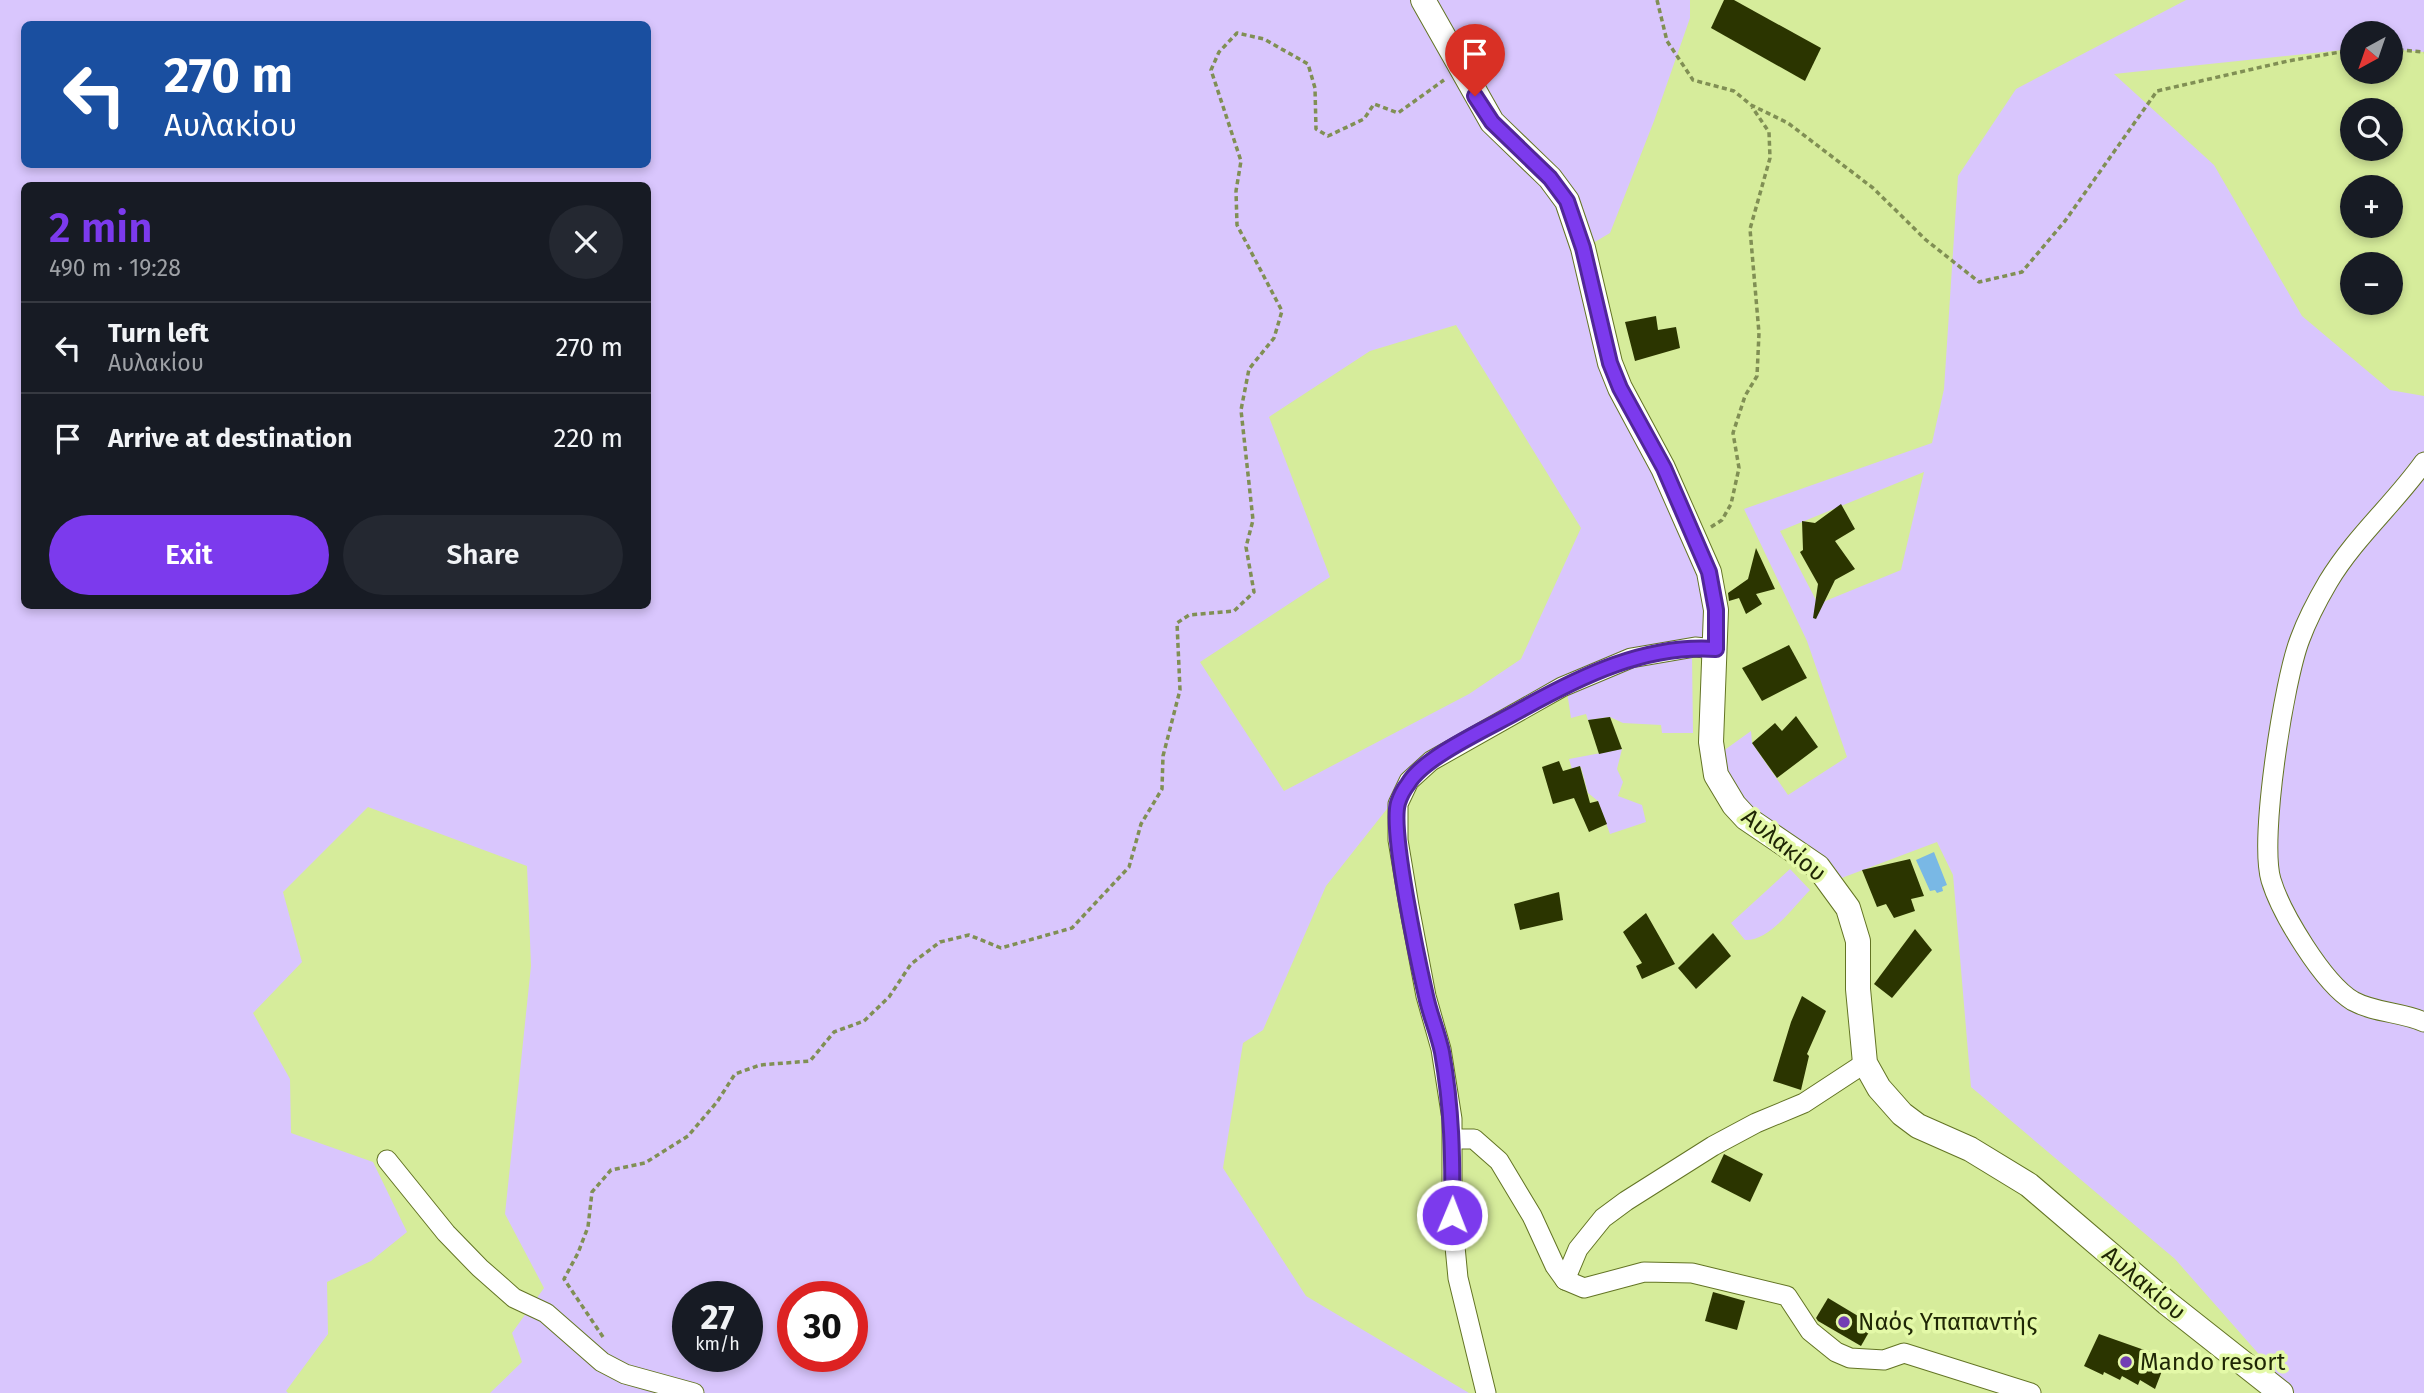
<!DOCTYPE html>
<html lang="en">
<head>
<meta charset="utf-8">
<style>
	:root { --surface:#171b24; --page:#242831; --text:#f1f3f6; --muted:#9ea1a6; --line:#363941; --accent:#7c3aed }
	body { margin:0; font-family:"Fira Sans",sans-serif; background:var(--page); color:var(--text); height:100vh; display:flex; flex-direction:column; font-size:26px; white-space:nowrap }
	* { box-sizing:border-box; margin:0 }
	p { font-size:23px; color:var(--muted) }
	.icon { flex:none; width:38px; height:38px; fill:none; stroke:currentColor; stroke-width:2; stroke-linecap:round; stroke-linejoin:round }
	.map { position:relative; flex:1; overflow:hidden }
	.drawer { position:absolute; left:21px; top:182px; width:630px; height:427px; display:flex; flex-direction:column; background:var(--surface); border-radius:10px; box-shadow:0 4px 10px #0003 }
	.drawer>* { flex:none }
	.hud { position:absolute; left:21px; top:21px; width:630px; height:147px; border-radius:10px; box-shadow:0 4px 10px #0003; background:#1a4fa0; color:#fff; overflow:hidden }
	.needle { width:46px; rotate:220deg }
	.tools { position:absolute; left:2340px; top:21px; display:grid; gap:14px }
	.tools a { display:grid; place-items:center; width:63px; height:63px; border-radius:50%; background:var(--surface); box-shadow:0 4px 10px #0003; font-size:35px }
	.speed { position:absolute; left:672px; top:1281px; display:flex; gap:14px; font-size:35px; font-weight:700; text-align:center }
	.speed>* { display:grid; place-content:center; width:91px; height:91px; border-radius:50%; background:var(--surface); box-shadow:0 4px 10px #0003; line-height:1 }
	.speed small { font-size:18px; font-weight:400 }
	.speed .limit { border:10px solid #d22; background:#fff; color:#111 }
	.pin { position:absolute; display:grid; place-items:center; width:60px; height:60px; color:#fff; margin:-72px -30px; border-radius:50% 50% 50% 0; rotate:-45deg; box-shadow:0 0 7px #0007 }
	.pin .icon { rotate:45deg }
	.me { position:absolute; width:77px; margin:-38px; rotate:1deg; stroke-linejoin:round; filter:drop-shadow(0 0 5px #0008) }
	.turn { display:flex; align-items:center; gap:24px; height:147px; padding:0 28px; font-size:32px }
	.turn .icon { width:91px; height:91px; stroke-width:2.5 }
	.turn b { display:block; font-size:49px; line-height:60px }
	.round { display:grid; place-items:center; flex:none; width:74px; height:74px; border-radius:37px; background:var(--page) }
	.headline { display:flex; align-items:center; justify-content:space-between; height:119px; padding:0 28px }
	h1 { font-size:42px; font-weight:600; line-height:52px; color:var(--accent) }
	.action { display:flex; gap:14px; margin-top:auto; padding:14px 28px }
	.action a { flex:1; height:80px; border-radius:42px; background:var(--accent); color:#fff; font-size:28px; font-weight:600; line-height:80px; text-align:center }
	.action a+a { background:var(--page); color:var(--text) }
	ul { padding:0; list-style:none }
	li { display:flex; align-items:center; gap:21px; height:91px; padding:0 28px; border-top:2px solid var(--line) }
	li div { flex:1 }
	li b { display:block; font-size:26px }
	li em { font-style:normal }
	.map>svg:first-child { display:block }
</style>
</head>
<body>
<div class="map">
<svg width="2424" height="1393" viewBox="0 0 2424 1393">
	<rect width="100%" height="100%" fill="#d6ec9b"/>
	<g fill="#d9c6fd" fill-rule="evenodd">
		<path d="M0 0H1690V18L1654 121 1610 233 1583 249 1608 363 1707 572 1715 649 1692 655 1693 733H1662L1661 725 1623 723 1610 717 1588 720 1586 714 1571 718 1566 685 1409 781 1326 886 1263 1030 1243 1043 1223 1168 1306 1296 1469 1393H490L522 1362 512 1333 544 1288 505 1214 531 966 527 866 368 807 283 892 302 962 253 1013 290 1079 291 1133 373 1162 407 1232 371 1261 327 1282 328 1334 286 1391 288 1393H0ZM24 24H648V164H24ZM24 186H648V606H24ZM1456 325 1581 528 1521 659 1469 694 1284 791 1200 662 1330 577 1269 417 1370 351ZM688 1297H747V1356H688ZM793 1297H852V1356H793Z"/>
		<path d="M2186 0H2424V52L2391 49 2390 33H2352V49L2114 74 2214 165 2302 316 2390 390 2424 396V1393H2293L2175 1259 1971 1087 1953 875 1937 842 1831 882 1779 843 1712 759 1751 731 1752 743 1788 795 1847 757 1807 641 1744 509 1932 443 1944 389 1958 176 2016 89ZM1924 472 1901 570 1818 604 1780 531Z"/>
		<polygon points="1622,749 1617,769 1623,782 1618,796 1642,805 1646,822 1610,834 1598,801 1588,793 1581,767 1572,769 1569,759"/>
		<path d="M1790 869 1810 890C1794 906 1770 941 1745 940L1731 923Z"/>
	</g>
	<polygon fill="#79b8e5" points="1934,852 1947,885 1942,887 1943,891 1937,893 1935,890 1930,891 1916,860"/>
	<g fill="#2b3500">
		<polygon points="1724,0 1734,0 1821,48 1805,81 1711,28"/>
		<polygon points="1656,316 1658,330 1676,327 1680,348 1635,361 1625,322"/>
		<polygon points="1841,504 1855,529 1835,541 1855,569 1835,580 1816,619 1813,618 1818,584 1800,552 1803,550 1802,521 1815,523"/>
		<polygon points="1756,548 1775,589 1756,594 1762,604 1746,614 1739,598 1729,601 1728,593 1748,579"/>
		<polygon points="1789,645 1807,678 1762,701 1742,668"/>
		<polygon points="1796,716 1818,747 1777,778 1752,743 1775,723 1782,731"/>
		<polygon points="1610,717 1622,749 1599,754 1588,720"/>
		<polygon points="1559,761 1563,771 1580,766 1590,803 1598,801 1607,824 1589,832 1574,798 1553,804 1542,767"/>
		<polygon points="1910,859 1924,896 1911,899 1915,911 1894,918 1886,904 1877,907 1862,870"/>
		<polygon points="1559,892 1563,920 1520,930 1514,904"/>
		<polygon points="1646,913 1675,964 1642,979 1636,966 1642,963 1623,932"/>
		<polygon points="1915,929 1932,950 1892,998 1874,984"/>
		<polygon points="1713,933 1731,956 1696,989 1678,968"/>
		<polygon points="1802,996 1826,1011 1807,1054 1809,1056 1801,1090 1773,1081 1791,1022"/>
		<polygon points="1724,1154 1763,1174 1750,1202 1711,1182"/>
		<polygon points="1713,1292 1745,1301 1737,1330 1705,1321"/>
		<polygon points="1828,1298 1873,1325 1861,1346 1818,1321 1816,1318"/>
		<polygon points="2099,1334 2167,1358 2155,1389 2140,1380 2138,1385 2122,1376 2120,1380 2104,1372 2103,1375 2084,1366"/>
	</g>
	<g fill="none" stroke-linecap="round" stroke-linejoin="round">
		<g stroke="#637424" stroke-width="21">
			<g id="minor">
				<path d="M2424 462C2394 504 2355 537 2328 582 2318 599 2307 620 2300 639 2284 680 2259 839 2271 880 2281 913 2323 983 2353 1001 2375 1013 2402 1012 2424 1022"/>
				<polyline points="1453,1139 1474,1139 1499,1161 1532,1216 1555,1266 1565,1280 1584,1288 1644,1272 1692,1273 1787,1296 1810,1331 1836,1352 1850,1358 1884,1360 1904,1353 2031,1393"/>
				<polyline points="387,1160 446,1233 480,1268 514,1298 546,1313 602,1362 625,1374 694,1393"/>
				<polyline points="1565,1280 1578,1249 1603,1218 1626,1201 1713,1146 1756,1123 1804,1103 1865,1063"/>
				<polyline points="1486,1393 1458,1278 1452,1215 1452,1119 1441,1049 1426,996 1409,906 1398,840 1398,804 1409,781 1431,761 1562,687 1631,658 1695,647 1716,649"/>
			</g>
		</g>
		<g stroke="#637424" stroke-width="26">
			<polyline id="tertiary" points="1423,0 1492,122 1550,178 1567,201 1583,248 1610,363 1620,388 1663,468 1709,572 1716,610 1711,742 1716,775 1734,805 1746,818 1818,867 1848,908 1858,941 1858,989 1865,1063 1879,1088 1902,1114 1918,1126 1970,1149 2029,1185 2167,1303 2281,1393"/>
		</g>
		<g stroke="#808f54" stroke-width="3.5" stroke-dasharray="5 3.5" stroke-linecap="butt">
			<polyline points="1657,0 1667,41 1693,80 1734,91 1751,105 1788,123 1873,188 1926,240 1979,282 2022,272 2065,221 2157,91 2288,61 2352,50"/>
			<polyline points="2390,49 2424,52"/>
			<polyline points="1711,527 1722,520 1731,504 1739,468 1733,433 1745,396 1757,376 1759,333 1750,229 1770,158 1769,132 1752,107"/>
			<polyline points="603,1337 564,1279 578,1253 588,1227 592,1192 611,1170 645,1163 688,1136 717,1102 735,1074 760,1065 810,1061 834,1032 864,1021 889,997 911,964 940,942 969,935 1001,948 1072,928 1129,867 1141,824 1162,789 1163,756 1180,690 1177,623 1189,615 1234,611 1254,592 1246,547 1253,520 1241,410 1249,369 1274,338 1282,311 1237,225 1236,191 1241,161 1211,70 1219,52 1237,33 1264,39 1308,64 1315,88 1316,129 1328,136 1364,119 1374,104 1398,113 1444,80"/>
		</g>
		<use href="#minor" stroke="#fff" stroke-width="19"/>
		<use href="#tertiary" stroke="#fff" stroke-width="24"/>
	</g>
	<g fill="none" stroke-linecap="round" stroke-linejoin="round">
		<g stroke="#51269a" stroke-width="18">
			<path id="route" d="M1452 1215C1453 1159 1452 1108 1442 1052 1438 1033 1430 1015 1426 996 1418 961 1390 831 1398 803 1400 797 1404 789 1408 784 1424 756 1493 726 1522 709 1581 676 1646 644 1716 649V610L1709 572 1664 468 1620 388 1610 363 1583 248 1567 201 1550 178 1492 122 1475 96"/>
		</g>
		<use href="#route" stroke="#7c3aed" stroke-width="12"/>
	</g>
	<g fill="#733db4" stroke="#e4f9a8" stroke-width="2.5">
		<circle cx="1844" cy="1322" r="7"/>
		<circle cx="2126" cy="1362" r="7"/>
	</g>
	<g text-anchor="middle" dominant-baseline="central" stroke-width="7" stroke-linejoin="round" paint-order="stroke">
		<g font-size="24" fill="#1f2605" stroke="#e4f9a8">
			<text transform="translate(1784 845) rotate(39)">Αυλακίου</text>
			<text transform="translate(2144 1283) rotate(40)">Αυλακίου</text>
		</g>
		<g font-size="24" fill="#1f2605" stroke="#e4f9a8" text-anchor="start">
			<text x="1858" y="1322">Ναός Υπαπαντής</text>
			<text x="2140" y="1362">Mando resort</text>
		</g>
	</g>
</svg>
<div class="tools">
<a><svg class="needle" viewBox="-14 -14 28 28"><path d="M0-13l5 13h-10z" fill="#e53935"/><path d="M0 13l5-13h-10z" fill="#9ea1a6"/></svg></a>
<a><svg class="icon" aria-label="search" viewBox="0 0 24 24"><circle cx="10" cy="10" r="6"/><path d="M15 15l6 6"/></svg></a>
<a>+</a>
<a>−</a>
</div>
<div class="speed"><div>27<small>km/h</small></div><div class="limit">30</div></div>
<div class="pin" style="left:1475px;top:96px;background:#d93025"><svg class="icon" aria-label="arrive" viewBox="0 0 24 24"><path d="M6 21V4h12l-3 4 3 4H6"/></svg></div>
<svg class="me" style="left:1452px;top:1215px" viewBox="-20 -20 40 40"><circle r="17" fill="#7c3aed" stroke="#fff" stroke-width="3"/><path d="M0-11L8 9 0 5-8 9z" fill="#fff"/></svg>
<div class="hud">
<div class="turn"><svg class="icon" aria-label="left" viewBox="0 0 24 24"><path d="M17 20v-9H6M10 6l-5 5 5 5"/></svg><div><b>270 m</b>Αυλακίου</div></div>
</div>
<section class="drawer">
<div class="headline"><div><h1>2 min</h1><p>490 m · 19:28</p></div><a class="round"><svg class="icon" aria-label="close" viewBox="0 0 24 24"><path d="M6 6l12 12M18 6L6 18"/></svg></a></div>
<ul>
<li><svg class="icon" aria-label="left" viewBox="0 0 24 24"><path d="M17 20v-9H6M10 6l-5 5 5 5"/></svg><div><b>Turn left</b><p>Αυλακίου</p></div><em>270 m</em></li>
<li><svg class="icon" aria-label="arrive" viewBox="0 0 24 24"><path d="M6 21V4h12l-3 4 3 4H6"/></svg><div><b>Arrive at destination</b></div><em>220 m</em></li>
</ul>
<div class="action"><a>Exit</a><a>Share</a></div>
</section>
</div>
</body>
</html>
